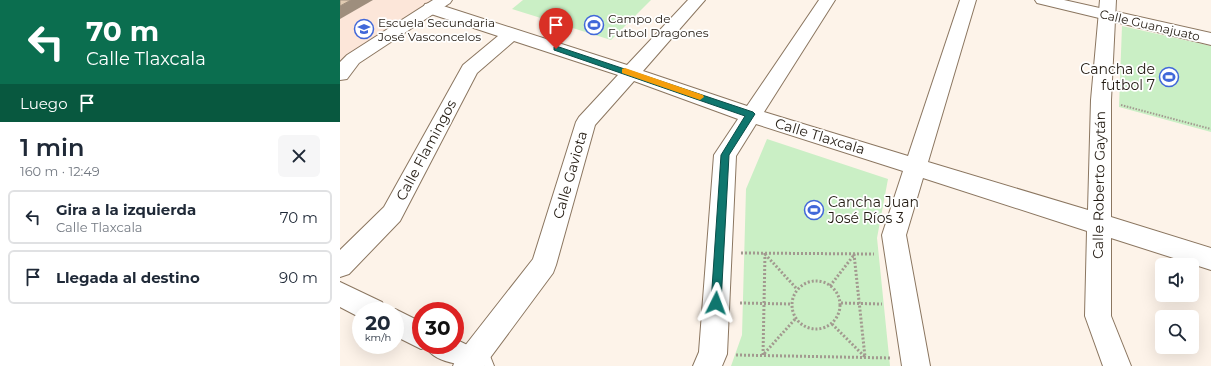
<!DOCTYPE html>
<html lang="es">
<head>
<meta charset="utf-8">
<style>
	:root { --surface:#fff; --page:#f6f6f7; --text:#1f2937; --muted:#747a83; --line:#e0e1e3 }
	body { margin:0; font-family:Montserrat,sans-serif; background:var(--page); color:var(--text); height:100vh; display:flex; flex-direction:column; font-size:15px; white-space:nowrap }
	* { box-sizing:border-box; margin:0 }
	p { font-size:13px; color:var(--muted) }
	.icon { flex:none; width:22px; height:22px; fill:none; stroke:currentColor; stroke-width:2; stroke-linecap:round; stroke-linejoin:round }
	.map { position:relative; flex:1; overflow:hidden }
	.drawer { display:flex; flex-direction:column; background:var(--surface); width:340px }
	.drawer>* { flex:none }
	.guide { background:#0b6e4f; color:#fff; overflow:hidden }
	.buttons { position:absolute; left:815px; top:258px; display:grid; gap:8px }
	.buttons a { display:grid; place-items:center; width:44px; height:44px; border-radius:6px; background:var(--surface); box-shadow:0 4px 16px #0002; font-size:20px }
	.speed { position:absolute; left:12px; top:302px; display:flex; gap:8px; font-size:20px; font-weight:700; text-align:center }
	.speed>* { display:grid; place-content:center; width:52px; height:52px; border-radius:50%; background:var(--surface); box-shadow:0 4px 16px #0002; line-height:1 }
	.speed small { font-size:10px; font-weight:400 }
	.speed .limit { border:6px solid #d22; background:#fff; color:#111 }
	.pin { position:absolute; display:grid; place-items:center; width:34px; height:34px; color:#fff; margin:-41px -17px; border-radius:50% 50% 50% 0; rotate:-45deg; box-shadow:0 0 4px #0007 }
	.pin .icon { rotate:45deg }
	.me { position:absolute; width:44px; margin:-22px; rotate:3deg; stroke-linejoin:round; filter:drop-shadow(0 0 3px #0008) }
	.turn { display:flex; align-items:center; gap:14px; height:84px; padding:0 20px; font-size:18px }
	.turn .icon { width:52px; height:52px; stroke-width:2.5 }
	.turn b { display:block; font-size:28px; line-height:34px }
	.then { display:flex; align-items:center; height:38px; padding:0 20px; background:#0003; gap:8px; font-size:15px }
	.round { display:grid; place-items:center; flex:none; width:42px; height:42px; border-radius:6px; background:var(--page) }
	.head { display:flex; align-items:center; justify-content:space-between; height:68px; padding:0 20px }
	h1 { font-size:24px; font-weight:600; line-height:30px }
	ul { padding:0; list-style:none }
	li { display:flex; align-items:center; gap:12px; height:54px; margin:0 8px 6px; padding:0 12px; border:2px solid var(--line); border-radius:6px }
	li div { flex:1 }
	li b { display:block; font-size:15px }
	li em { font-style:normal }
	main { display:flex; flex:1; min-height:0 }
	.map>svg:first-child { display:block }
</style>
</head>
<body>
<main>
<section class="drawer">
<div class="guide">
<div class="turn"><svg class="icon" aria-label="left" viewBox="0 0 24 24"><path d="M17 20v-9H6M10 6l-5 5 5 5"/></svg><div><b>70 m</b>Calle Tlaxcala</div></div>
<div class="then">Luego<svg class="icon" aria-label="arrive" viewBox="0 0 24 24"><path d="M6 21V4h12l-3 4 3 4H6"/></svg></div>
</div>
<div class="head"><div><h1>1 min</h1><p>160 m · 12:49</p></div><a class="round"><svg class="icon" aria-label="close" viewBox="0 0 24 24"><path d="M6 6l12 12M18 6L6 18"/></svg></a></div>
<ul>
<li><svg class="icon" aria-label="left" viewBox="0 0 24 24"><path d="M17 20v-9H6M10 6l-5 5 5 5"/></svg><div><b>Gira a la izquierda</b><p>Calle Tlaxcala</p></div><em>70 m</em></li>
<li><svg class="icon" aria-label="arrive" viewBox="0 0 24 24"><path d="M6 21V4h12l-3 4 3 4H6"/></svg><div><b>Llegada al destino</b></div><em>90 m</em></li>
</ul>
</section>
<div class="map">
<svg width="871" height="366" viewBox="0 0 871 366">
	<rect width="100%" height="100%" fill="#fdf3e9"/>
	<polygon fill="#fce6d9" points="0,0 95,0 0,60"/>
	<g fill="#caefc5">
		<polygon points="183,0 311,0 271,40 172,9"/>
		<polygon points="782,26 871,46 871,132 779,107"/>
		<polygon points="427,139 548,179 537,238 550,366 391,366 402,335 406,189"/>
	</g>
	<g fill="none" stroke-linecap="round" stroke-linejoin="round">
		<g stroke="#8b7660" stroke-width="2">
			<polygon id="minor" points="348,0 365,0 303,71 407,106 479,0 495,0 424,112 568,156 620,0 636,0 588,162 748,210 751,100 760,0 776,0 771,100 771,217 871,248 871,270 771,238 771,316 791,366 763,366 745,316 747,231 583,178 566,235 590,366 562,366 542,235 563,171 416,124 396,156 387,354 382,366 353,366 359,352 374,155 398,119 294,81 255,125 216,265 213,273 144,366 113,366 117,356 193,259 236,122 239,117 278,75 174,41 137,73 60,221 9,274 0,277 0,250 44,207 123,65 158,36 85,12 83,8 85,4 91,3 97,4 287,65"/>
		</g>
		<g stroke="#8b7660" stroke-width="2">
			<g id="tertiary">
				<polygon points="93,0 112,0 110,3 19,63 7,79 0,80 0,62 7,55"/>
				<polygon points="695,0 724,0 871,33 871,45 697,3"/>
				<polygon points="0,282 42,302 46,311 21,311 21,318 0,307"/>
				<path d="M55 309 81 322V345H115V339L150 356 154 366C133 366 96 366 86 347L81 349 55 336V311H50Z"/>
			</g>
		</g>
		<polyline stroke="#a2998f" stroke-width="2" stroke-dasharray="1.5 1.5" stroke-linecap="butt" points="781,105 871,129"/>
		<g stroke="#a2998f" stroke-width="3" stroke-dasharray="2 2" stroke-linecap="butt">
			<polyline points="401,253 534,254"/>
			<polyline points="425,253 423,355 456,318"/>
			<polyline points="425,254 456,288"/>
			<polyline points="514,254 525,357"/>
			<circle cx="476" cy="305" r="24"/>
			<polyline points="490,286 514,255"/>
			<polyline points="400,303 451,304"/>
			<polyline points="501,303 542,304"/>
			<polyline points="492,324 525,357"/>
			<polyline points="396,355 551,358"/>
		</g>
		<use href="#minor" fill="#fff" fill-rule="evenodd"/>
		<use href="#tertiary" fill="#fff" fill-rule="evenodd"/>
	</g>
	<polygon fill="#9e8e7d" points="11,0 33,0 0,19 0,6"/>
	<polygon fill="#e1cbb2" stroke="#9e8e7d" points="0,0 11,0 0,6"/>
	<polygon fill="#0f766e" stroke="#0a4d48" points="216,46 413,112 415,114 389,155 381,303 380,306 376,308 372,306 371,303 381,155 405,116 214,50 214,47"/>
	<polygon fill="#f59e0b" points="285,68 363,95 364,97 360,100 282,73 282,69"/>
	<defs>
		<g id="stadium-ring" transform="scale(1)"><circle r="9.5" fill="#fff" stroke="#4168d9" stroke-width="1.5"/><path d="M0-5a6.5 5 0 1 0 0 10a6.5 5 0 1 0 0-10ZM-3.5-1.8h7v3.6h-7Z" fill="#4168d9"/></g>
		<g id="school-ring" transform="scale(1)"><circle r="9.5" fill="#fff" stroke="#4168d9" stroke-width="1.5"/><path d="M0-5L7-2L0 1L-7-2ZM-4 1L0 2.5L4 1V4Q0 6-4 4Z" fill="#4168d9"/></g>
	</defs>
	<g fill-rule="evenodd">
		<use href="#stadium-ring" x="254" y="25"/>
		<use href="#school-ring" x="24" y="29"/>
		<use href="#stadium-ring" x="829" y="77"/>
		<use href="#stadium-ring" x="474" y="210"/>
	</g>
	<g text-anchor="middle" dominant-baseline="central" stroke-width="3.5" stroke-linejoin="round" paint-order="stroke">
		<g font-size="12" fill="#221a11" stroke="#fff" text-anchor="start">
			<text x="268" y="18">Campo de<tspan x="268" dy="14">Futbol Dragones</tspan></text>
			<text x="38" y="22">Escuela Secundaria<tspan x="38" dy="14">José Vasconcelos</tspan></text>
		</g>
		<g font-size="12" fill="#221a11" stroke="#fff">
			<text transform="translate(810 25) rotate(13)">Calle Guanajuato</text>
		</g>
		<g font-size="14" fill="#221a11" stroke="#fff" text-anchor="end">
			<text x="815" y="69">Cancha de<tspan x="815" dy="16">futbol 7</tspan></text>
			<text x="488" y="202" text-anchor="start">Cancha Juan<tspan x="488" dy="16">José Ríos 3</tspan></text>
		</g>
		<g font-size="14" fill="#221a11" stroke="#fff">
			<text transform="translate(480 136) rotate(17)">Calle Tlaxcala</text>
			<text transform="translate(86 150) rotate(-62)">Calle Flamingos</text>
			<text transform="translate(230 175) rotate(-74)">Calle Gaviota</text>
			<text transform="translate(759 185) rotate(-89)">Calle Roberto Gaytán</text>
		</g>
	</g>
</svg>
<div class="buttons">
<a><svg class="icon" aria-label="sound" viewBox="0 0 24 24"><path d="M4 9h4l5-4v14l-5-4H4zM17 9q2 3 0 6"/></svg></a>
<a><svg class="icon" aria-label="search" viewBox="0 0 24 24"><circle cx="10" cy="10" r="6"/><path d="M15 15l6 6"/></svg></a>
</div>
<div class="speed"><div>20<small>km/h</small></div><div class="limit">30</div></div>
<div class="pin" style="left:216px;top:49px;background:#d93025"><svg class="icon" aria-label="arrive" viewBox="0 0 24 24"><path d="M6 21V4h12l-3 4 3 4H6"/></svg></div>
<svg class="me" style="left:376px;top:303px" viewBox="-20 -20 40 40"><path d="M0-17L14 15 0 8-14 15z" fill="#0f766e" stroke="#fff" stroke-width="4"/></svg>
</div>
</main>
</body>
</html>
